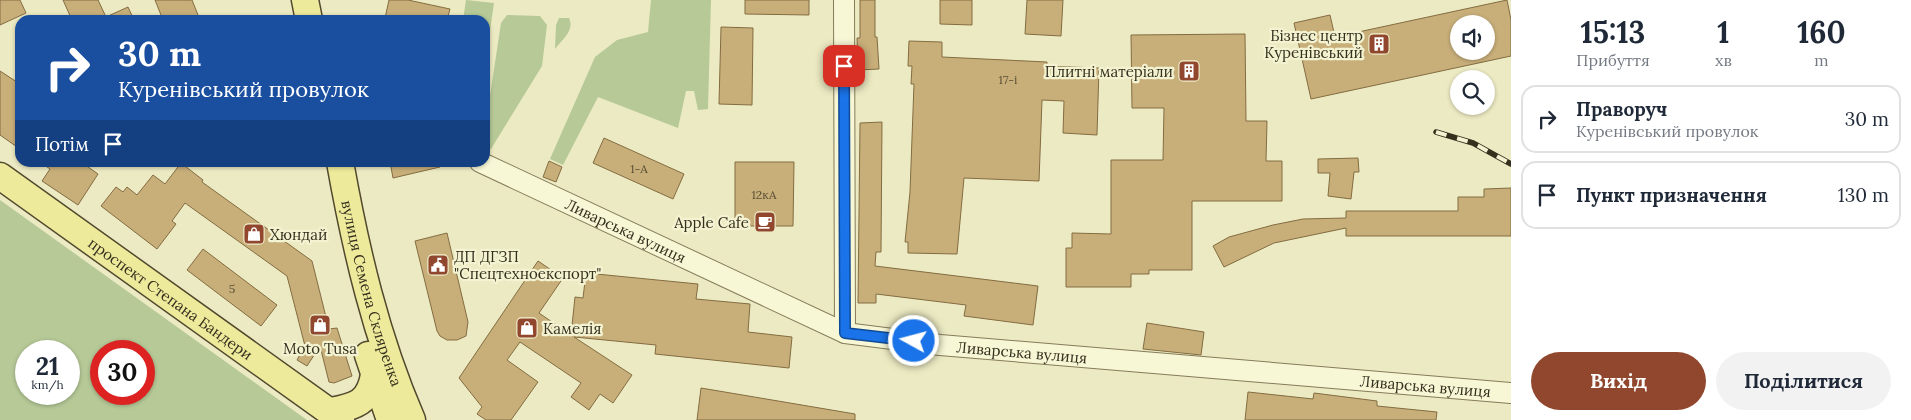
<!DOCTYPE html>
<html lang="uk">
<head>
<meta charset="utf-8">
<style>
	:root { --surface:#fff; --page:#f2f2f3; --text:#1f2937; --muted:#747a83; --line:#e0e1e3; --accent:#91472d }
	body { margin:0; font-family:Lora,serif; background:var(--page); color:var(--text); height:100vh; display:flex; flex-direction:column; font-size:19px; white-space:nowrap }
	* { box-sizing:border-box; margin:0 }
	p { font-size:16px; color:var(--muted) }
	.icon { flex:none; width:28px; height:28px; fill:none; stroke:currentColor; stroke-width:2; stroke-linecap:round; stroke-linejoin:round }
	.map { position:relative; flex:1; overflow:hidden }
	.drawer { display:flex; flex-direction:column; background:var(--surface); width:400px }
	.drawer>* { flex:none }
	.guide { position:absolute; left:15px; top:15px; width:475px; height:152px; border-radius:15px; box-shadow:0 1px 4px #0004; background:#1a4fa0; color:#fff; overflow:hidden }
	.tools { position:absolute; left:1450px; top:15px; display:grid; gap:10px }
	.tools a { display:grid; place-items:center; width:45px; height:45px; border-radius:50%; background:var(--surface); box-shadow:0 1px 4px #0004; font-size:25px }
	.speed { position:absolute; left:15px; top:340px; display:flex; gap:10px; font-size:25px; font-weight:700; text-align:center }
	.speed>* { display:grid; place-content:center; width:65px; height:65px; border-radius:50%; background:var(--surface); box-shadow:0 1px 4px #0004; line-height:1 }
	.speed small { font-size:12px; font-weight:400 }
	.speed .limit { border:8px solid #d22; background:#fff; color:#111 }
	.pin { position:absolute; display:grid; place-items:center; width:42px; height:42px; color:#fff; margin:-21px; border-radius:10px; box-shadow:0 2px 8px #0006 }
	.me { position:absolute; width:55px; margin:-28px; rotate:277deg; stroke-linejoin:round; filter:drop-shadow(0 0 4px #0008) }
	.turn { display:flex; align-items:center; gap:18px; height:105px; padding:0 20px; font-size:22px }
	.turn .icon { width:65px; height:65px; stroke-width:2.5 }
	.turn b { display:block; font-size:35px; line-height:42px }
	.then { display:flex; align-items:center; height:48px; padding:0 20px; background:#0003; gap:10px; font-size:19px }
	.eta { display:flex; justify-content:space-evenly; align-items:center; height:85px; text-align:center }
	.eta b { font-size:30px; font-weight:800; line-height:35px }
	.primary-button { display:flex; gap:10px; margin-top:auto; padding:10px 20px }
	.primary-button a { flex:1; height:58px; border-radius:30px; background:var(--accent); color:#fff; font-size:20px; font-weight:800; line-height:58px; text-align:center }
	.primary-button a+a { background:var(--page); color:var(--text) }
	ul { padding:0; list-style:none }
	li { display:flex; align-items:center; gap:15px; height:68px; margin:0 10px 8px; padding:0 10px; border:2px solid var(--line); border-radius:15px }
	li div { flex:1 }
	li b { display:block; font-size:19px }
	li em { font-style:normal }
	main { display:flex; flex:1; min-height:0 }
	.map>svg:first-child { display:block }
</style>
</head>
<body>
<main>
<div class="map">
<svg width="1511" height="420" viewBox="0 0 1511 420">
	<rect width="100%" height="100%" fill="#eceac2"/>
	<g fill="#b6c997" fill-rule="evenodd">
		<polygon points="466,0 494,3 487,51 485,51 485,20 463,20"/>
		<polygon points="651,0 711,0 708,109 698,110 694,91 686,91 678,128 598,97 563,165 550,159 595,57 617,40 648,32"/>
		<polygon points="507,15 540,16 547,25 542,66 491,149 485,147 485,122 486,122 501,23"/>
		<path d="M559 18H569C575 30 562 40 555 49L556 25Z"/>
		<path d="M0 200 307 420H0ZM69 351V394H26V351ZM144 351V394H101V351Z"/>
	</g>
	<g fill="#c8af7a" stroke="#836c41" fill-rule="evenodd">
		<polygon points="0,0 20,0 26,13 0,25"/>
		<polygon points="63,0 98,0 106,17 128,7 134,20 72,20"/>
		<polygon points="155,0 192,0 200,20 163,20"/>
		<polygon points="389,0 408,0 450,9 447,20 397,20 385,18"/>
		<polygon points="745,0 809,0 809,15 745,14"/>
		<polygon points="860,0 875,0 875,37 877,37 879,69 858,70 857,38 860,38"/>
		<polygon points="940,0 972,0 972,25 940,24"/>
		<polygon points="1027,0 1063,0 1061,36 1025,34"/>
		<path d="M1507 0 1511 20V56L1311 99 1294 23 1330 15 1335 37ZM1459 24H1486V51H1459Z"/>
		<polygon points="721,27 753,28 752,105 719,104"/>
		<polygon points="1245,34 1246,121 1267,121 1266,161 1282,161 1282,201 1192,201 1192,270 1149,270 1149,274 1131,274 1131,287 1066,287 1066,248 1072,248 1072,233 1111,234 1111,160 1163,160 1164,108 1132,108 1131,35"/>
		<polygon points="909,41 942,42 942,57 1047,62 1047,66 1099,68 1097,135 1063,133 1064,101 1042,100 1039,181 964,178 957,254 908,253 908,242 905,242 910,192 914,84 911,84 912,66 908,66"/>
		<polygon points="0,71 20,84 20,149 0,135"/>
		<polygon points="882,122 881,252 876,252 875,266 1038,286 1033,325 964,316 966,305 876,294 876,303 858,303 860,123"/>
		<polygon points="604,138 684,174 673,199 593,163"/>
		<polygon points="1358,158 1359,172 1354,172 1351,199 1328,196 1330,173 1318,173 1318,159"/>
		<polygon points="549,161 562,167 556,182 543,177"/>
		<polygon points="40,162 81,162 98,174 78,205 42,181 50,169"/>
		<polygon points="390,162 440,162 440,167 393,178"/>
		<polygon points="735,162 794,162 793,226 735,226"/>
		<polygon points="181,163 203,180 202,182 312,261 329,329 337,328 352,376 334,383 329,382 320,346 307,366 297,360 305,346 287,276 185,203 172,221 176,224 157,249 101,206 116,187 123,192 127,187 137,195 153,175 165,184"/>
		<polygon points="1511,188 1511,236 1346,236 1346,228 1274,243 1224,267 1213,246 1229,237 1273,225 1303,219 1346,218 1346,211 1458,211 1458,197 1484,197 1484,189"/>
		<polygon points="447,233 468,322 466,336 457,340 447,340 440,336 437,331 415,241"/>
		<polygon points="203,249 277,305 261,326 187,270"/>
		<polygon points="538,261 563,278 539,313 571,335 575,297 583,298 586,273 698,284 696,299 750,304 748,332 792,337 789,368 655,354 656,345 574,337 632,375 613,403 600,394 589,410 571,397 581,383 520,342 507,360 538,382 511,420 486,420 477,414 482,407 459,378"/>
		<polygon points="1147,323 1204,332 1201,355 1143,349"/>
		<polygon points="701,388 855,414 855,420 697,420"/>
		<polygon points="1248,392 1313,399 1314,393 1377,401 1377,406 1437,412 1436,420 1245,420"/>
	</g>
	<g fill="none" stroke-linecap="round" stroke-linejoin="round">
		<g stroke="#857c5a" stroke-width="22">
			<g id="minor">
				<polyline points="844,0 845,333"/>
				<path id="s1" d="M480 162 845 333 940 345 1511 393"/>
			</g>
		</g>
		<g stroke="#52492e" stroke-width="29">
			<g id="major">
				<polyline points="305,0 309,20"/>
				<path id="s2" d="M340 162C356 251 376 337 412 420"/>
				<path id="s3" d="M0 176 341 420"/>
				<polyline points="368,355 390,420"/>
				<path d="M331 411C356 406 369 403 374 375"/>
			</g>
		</g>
		<use href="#minor" stroke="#f7f6d5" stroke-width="20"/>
		<use href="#major" stroke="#edea9b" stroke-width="26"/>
		<g stroke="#352f1e" stroke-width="5.5">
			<polyline id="rail" points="1436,132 1473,143 1511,164"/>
		</g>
		<use href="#rail" stroke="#f3f3d1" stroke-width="4" stroke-dasharray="11" stroke-linecap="butt"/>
	</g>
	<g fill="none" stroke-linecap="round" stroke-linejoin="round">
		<g stroke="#114b97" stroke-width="12">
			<polyline id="route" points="844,66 845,333 914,341"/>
		</g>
		<use href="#route" stroke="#1a73e8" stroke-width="9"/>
	</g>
	<defs>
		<g id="building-square" transform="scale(1.125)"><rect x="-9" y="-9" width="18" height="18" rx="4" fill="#91472d" stroke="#f3f3d1"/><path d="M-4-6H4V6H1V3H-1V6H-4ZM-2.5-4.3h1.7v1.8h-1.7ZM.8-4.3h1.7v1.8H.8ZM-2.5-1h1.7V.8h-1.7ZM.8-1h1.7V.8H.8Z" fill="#fff"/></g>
		<g id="cafe-square" transform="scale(1.125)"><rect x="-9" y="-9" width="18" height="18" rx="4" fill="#91472d" stroke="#f3f3d1"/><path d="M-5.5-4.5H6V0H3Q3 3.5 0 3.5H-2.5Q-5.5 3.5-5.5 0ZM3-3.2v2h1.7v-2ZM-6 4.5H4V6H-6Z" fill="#fff"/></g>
		<g id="shop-square" transform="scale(1.125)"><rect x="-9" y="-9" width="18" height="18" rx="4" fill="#91472d" stroke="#f3f3d1"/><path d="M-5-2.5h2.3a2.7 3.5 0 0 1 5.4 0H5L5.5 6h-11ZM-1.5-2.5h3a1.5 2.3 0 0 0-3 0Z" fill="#fff"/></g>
		<g id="civic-square" transform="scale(1.125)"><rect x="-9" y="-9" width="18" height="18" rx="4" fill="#91472d" stroke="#f3f3d1"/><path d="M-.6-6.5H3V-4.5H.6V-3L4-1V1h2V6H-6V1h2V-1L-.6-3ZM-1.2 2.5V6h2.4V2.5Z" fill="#fff"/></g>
	</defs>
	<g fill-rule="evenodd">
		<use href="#building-square" x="1379" y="44"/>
		<use href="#building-square" x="1189" y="71"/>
		<use href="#cafe-square" x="765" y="222"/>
		<use href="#shop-square" x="254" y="234"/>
		<use href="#civic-square" x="438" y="265"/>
		<use href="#shop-square" x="320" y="325"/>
		<use href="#shop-square" x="527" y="328"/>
	</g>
	<g text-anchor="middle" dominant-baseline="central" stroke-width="4.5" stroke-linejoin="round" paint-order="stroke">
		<g font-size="12" fill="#5a4f35">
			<text x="1008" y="79">17-і</text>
			<text x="639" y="168">1-А</text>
			<text x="764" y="194">12кА</text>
			<text x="232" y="288">5</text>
		</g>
		<g font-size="15" fill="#352f1e" stroke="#f3f3d1" text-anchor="end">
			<text x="1363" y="35">Бізнес центр<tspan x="1363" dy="17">Куренівський</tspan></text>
			<text x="1173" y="71">Плитні матеріали</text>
			<text x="749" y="222">Apple Cafe</text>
			<text x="270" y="234" text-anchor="start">Хюндай</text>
			<text x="454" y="256" text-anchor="start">ДП ДГЗП<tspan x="454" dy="17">"Спецтехноекспорт"</tspan></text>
			<text x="543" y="328" text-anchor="start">Камелія</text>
			<text x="320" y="348" text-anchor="middle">Moto Tusa</text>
		</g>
		<g font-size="15" fill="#352f1e" stroke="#f3f3d1">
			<text stroke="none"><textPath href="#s1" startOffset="161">Ливарська вулиця</textPath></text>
			<text stroke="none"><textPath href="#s2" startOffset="135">вулиця Семена Скляренка</textPath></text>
			<text stroke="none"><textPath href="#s3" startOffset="210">проспект Степана Бандери</textPath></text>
			<text stroke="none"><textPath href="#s1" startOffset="581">Ливарська вулиця</textPath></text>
			<text stroke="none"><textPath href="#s1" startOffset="986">Ливарська вулиця</textPath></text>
		</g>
	</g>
</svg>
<div class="tools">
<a><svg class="icon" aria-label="sound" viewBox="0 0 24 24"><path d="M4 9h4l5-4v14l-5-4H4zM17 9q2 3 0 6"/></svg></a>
<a><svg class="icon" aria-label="search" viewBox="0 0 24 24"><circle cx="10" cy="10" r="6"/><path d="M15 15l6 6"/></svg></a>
</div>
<div class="speed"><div>21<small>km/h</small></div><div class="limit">30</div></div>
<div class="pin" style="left:844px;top:66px;background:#d93025"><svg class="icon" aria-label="arrive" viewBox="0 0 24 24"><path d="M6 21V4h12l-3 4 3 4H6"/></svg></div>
<svg class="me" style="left:914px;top:341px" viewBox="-20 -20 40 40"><circle r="17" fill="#1a73e8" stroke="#fff" stroke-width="3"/><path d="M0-11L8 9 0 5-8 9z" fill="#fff"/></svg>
<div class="guide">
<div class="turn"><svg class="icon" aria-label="right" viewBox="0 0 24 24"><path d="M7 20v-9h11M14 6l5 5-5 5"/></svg><div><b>30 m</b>Куренівський провулок</div></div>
<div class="then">Потім<svg class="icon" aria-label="arrive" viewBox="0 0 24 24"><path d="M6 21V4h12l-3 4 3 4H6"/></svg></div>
</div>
</div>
<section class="drawer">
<div class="eta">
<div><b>15:13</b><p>Прибуття</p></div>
<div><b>1</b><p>хв</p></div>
<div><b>160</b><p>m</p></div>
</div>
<ul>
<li><svg class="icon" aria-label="right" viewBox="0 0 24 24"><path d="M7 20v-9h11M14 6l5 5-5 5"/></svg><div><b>Праворуч</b><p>Куренівський провулок</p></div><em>30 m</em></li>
<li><svg class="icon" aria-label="arrive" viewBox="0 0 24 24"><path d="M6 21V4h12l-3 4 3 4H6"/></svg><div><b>Пункт призначення</b></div><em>130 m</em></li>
</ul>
<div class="primary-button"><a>Вихід</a><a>Поділитися</a></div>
</section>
</main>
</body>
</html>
